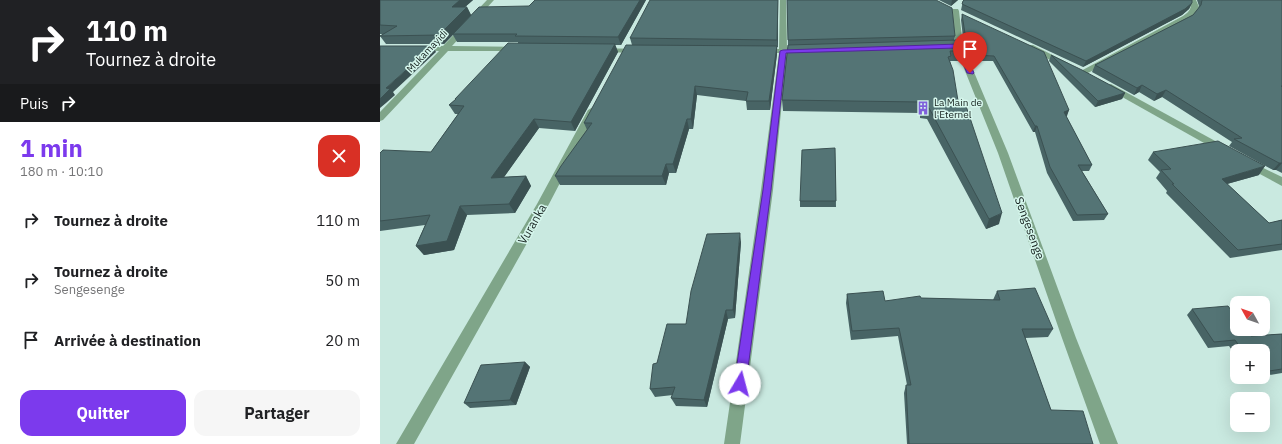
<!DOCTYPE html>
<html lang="fr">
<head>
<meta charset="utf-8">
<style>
	:root { --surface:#fff; --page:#f6f6f6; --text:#202124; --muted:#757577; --accent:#7c3aed }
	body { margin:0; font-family:"IBM Plex Sans",sans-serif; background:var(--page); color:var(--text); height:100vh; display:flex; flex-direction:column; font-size:15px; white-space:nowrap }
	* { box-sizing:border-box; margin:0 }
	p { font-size:13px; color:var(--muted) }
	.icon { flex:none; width:22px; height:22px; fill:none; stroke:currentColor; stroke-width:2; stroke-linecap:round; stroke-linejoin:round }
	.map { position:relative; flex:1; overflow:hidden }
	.side { display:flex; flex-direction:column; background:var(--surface); width:380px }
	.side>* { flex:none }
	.banner { background:#202124; color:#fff; overflow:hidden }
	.needle { width:26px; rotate:310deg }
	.buttons { position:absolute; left:850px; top:296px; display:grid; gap:8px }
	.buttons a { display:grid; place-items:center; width:40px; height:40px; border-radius:8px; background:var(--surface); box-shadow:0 4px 16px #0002; font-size:20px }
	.pin { position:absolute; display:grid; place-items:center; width:34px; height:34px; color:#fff; margin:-41px -17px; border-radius:50% 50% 50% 0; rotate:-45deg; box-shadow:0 0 4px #0007 }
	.pin .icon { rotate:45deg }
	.me { position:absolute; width:44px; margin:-22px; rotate:8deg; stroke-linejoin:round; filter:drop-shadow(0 0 3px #0008) }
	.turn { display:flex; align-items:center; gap:14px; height:84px; padding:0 20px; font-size:18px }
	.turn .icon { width:52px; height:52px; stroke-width:2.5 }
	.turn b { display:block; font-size:28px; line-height:34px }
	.then { display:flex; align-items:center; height:38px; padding:0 20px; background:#0003; gap:8px; font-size:15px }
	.round { display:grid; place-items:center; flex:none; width:42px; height:42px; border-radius:12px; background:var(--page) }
	.overview { display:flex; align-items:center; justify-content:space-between; height:68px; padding:0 20px }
	h1 { font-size:24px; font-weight:800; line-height:30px; color:var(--accent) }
	.action { display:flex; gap:8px; margin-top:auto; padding:8px 20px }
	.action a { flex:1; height:46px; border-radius:12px; background:var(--accent); color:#fff; font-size:16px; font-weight:800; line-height:46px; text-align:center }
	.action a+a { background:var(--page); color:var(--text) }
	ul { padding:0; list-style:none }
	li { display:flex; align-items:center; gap:12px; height:60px; padding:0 20px }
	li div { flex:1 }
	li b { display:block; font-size:15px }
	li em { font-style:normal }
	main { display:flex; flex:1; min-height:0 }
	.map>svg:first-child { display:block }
</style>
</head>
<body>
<main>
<section class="side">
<div class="banner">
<div class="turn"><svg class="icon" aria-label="right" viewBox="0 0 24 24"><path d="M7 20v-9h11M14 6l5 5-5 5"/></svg><div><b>110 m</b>Tournez à droite</div></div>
<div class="then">Puis<svg class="icon" aria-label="right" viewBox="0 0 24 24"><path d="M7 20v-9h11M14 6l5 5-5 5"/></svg></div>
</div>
<div class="overview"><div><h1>1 min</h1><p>180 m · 10:10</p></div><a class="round" style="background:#d93025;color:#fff"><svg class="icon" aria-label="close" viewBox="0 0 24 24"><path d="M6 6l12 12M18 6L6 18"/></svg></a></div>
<ul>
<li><svg class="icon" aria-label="right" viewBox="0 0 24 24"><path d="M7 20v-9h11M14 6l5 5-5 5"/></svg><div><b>Tournez à droite</b></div><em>110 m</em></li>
<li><svg class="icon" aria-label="right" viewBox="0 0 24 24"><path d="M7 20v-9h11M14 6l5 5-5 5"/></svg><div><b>Tournez à droite</b><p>Sengesenge</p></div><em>50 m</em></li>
<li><svg class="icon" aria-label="arrive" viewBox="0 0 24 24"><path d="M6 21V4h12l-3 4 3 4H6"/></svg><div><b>Arrivée à destination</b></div><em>20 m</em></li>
</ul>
<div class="action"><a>Quitter</a><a>Partager</a></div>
</section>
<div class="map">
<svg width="902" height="444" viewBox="0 0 902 444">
	<rect width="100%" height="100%" fill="#c9e9e0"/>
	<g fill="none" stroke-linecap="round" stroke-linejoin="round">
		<g fill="#7fa589" fill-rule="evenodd">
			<polygon points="107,0 114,0 72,46 139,47 142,47 142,51 68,51 3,120 0,121 0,112 59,51 37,50 33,48 34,46 63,46"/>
			<polygon points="400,0 406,0 407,49 423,49 427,51 423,53 407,53 393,190 360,444 344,444 381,190 399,53 381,53 377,51 381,49 399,49"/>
			<path d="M810 0H816L819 7 816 14 809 20 706 74 703 75 699 72 803 16C810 11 812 9 810 0Z"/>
			<polygon points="572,9 578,9 579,11 583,46 628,153 696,338 738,444 720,444 682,338 618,153 575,46"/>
			<polygon points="647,45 653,45 688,63 687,65 681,65 647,49"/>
			<polygon points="218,48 259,49 263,51 259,53 221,52 218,52"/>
			<polygon points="731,84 848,148 849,150 844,153 840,152 728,89 727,87 728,85"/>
			<polygon points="213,107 218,110 169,204 34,444 16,444 157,204 208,110"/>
			<polygon points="867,160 902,177 902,186 863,165 862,163 863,161"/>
		</g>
	</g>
	<g fill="#486465">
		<polygon points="0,0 93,0 85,7 87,7 91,15 149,6 155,0 266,0 241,45 235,45 238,52 195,131 159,128 124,177 146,176 151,186 135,213 87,215 74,250 44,255 36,246 45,225 0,231 0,153 51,152 78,114 75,114 69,105 75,100 75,99 138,43 138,42 77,42 73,35 64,44 6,44 0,36 4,34 0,34"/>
		<polygon points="398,0 398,47 397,47 397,54 390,110 367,110 366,101 317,95 313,129 309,129 296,173 289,173 286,185 180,185 175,176 207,130 204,123 252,45 250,38"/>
		<polygon points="407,0 575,36 574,40 582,51 580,61 570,61 579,107 619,224 606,229 547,119 540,118 540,113 403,111 402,100 408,45"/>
		<polygon points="559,0 578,0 571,6"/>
		<polygon points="817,0 902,0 902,173 896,170 893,170 849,146 852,142 782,97 774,101 759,92 754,95 712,72 715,65 813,15 818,9 819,6"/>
		<polygon points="583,1 812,3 809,9 802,15 703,67 581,10"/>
		<polygon points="582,14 689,110 686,116 712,165 709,171 702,171 728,214 724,220 693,221 667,173 655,132 653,132 613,61 591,61 584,46 581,20"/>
		<polygon points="671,55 745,93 742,99 715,107 669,61"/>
		<polygon points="455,148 456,207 420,207 420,201"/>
		<polygon points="773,152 879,175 847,184 889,223 902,220 902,250 850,258 786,193 787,191 776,178 780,172 768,160"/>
		<polygon points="361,242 355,318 348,319 327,407 296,406 291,398 293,395 275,397 270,389 277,363 306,324"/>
		<polygon points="617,291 673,329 668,337 645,338 671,410 713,444 527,444 524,393 526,385 527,385 518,336 471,340 466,303 467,294 505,301 541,298 613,300"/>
		<polygon points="812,309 871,336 902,334 902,373 883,376 883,351 857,351 857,357 849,346 828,348 807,315"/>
		<polygon points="145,362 150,367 136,405 90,408 84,403"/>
	</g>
	<g fill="#3b5152">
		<polygon points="80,0 93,0 76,15 72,7"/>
		<polygon points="260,0 266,0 241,45 238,37"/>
		<polygon points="398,0 398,47 397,40"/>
		<polygon points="572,0 578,0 571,6"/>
		<polygon points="812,3 809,9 802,15 703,67 706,61"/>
		<polygon points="87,7 91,15 64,44 59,35"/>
		<polygon points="235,44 238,52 195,131 191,122"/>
		<polygon points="53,46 56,52 13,92 15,95 6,103 0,108 0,99 6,88"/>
		<polygon points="397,46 397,54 390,110 389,101"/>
		<polygon points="762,85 759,92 754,95 757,88"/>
		<polygon points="315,86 317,95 313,129 311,119"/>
		<polygon points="786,90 782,97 774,101 777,94"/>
		<polygon points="745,93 742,99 715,107 718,101"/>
		<polygon points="689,110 687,116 682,118 684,112"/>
		<polygon points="154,119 159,128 117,187 111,178"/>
		<polygon points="307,119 309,129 296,173 293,164"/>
		<polygon points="655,126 657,126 655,132 653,132"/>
		<polygon points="899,163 902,163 896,170 893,170"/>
		<polygon points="286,164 289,173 286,185 282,176"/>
		<polygon points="885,166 879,175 836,187 842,179"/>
		<polygon points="146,176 151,186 135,213 129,204"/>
		<polygon points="80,206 87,215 74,250 44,255 36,246"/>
		<polygon points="622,213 619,224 606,229 609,219"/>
		<polygon points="360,233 361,242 355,318 353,310"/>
		<polygon points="346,310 348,319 327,407 324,400"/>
		<polygon points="145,362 150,367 136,405 130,400"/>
	</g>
	<g fill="#547475" stroke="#3b5152">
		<polygon points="0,0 80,0 72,7 87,7 59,35 0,36 17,26 0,25"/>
		<polygon points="155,0 260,0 238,37 135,36 137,34 73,34 99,7 149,6"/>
		<polygon points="270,0 398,0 397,40 250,38"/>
		<polygon points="407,0 556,0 572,8 575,36 408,40"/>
		<polygon points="584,0 812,0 812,3 805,9 706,61 582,4 583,1"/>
		<polygon points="822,0 902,0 902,86 901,86 902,87 902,163 899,163 854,139 862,138 786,90 777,94 762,85 757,88 715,65 813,15 821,5"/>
		<polygon points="582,14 664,52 689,110 684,112 712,165 698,165 728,214 697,215 670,167 657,126 655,126 614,56 592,55 586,40"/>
		<polygon points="577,40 582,51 570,51 571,56 568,57 573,70 579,107 586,106 622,213 609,219 549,108 541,108 541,102 402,100 408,45"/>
		<polygon points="128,43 235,44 191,122 154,119 111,178 146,176 129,204 80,206 67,241 36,246 50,215 0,221 0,153 3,150 51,152 84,106 69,105 76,99 75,99"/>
		<polygon points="246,45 397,46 389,101 366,101 368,92 315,86 311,119 307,119 293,164 286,164 282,176 175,176 181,166 212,123 204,123"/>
		<polygon points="0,46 53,46 6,88 10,89 0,99"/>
		<polygon points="671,55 702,70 745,93 718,101"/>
		<polygon points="838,141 885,166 842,179 889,223 902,220 902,244 858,250 792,184 794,184 781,170 791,169 773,152"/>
		<polygon points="455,148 456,201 420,201 422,150"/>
		<polygon points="360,233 353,310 346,310 324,400 291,398 295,387 270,389 273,364 277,363 287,324 306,324 311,291 327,234"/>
		<polygon points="655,288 673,329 642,329 671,410 703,411 713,444 529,444 526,385 531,385 519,328 472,331 467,294 503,291 505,301 540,296 541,298 620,300 617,291"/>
		<polygon points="848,306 857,318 857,329 865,329 871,336 902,334 902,369 883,372 883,351 863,351 855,340 834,342 812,309"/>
		<polygon points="145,362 130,400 84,403 101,365"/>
	</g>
	<polygon fill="#7c3aed" stroke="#51269a" points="579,44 582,46 594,73 593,74 587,73 577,48 406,53 391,190 366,384 365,388 360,390 356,388 354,384 383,190 400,51 403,50"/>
	<defs>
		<g id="building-bare" transform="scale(1.08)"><path d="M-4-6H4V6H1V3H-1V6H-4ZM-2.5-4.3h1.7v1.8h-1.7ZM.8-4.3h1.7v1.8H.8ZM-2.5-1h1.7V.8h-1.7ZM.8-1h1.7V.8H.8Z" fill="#7f60db" stroke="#d6f7ed" stroke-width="2.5" paint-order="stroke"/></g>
	</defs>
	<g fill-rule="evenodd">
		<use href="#building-bare" x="543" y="108"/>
	</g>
	<g text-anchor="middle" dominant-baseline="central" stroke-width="3" stroke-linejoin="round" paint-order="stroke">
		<g font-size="10" fill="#172320" stroke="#d6f7ed">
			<text transform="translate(47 51) rotate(-47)">Mukamayidi</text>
		</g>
		<g font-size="10" fill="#172320" stroke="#d6f7ed" text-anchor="start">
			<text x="554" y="102">La Main de<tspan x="554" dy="12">l'Eternel</tspan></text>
		</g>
		<g font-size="12" fill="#172320" stroke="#d6f7ed">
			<text transform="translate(152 224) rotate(-60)">Vuranka</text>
			<text transform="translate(650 228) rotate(70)">Sengesenge</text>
		</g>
	</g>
</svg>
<div class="buttons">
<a><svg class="needle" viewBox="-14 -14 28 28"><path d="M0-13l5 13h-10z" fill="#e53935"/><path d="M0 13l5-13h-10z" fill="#757577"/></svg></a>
<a>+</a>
<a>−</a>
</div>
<div class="pin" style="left:590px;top:73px;background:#d93025"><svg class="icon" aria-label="arrive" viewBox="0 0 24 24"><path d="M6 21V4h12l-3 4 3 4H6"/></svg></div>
<svg class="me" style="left:360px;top:384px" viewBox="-20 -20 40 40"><circle r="19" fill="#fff"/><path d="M0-13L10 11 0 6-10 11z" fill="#7c3aed"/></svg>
</div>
</main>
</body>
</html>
